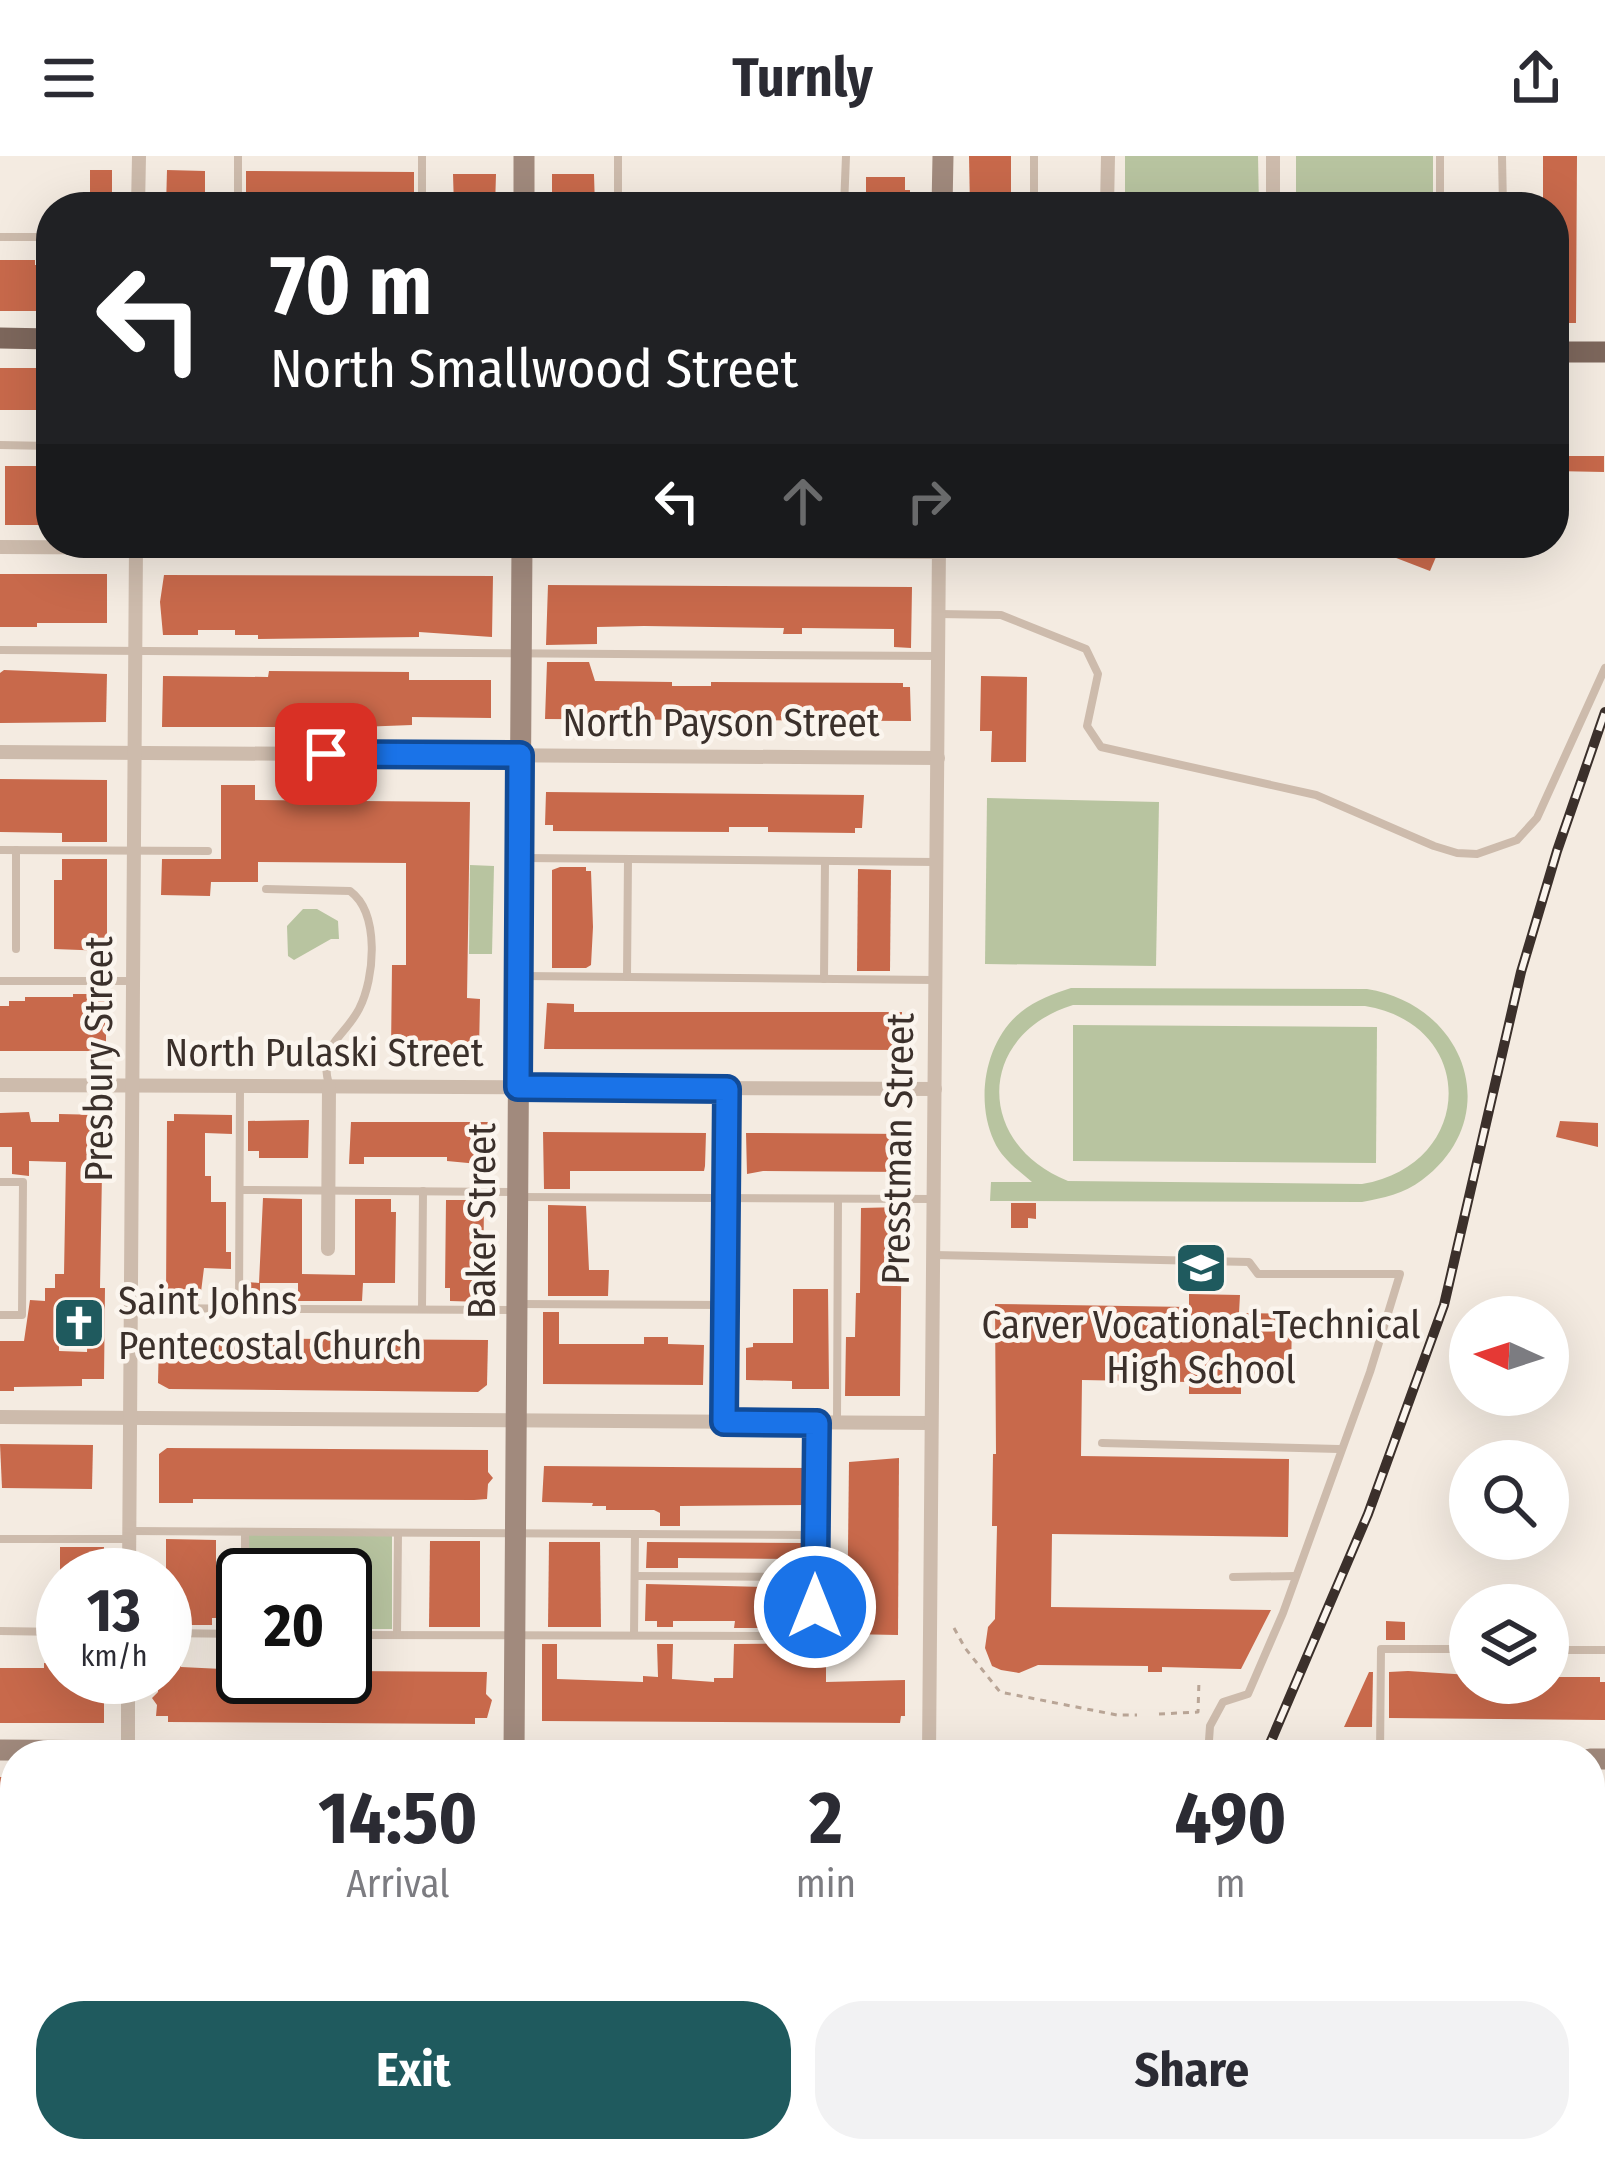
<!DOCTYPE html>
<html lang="en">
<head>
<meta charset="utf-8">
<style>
	:root { --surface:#fff; --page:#f2f2f3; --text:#2b2b33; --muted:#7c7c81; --accent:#1f5a5e }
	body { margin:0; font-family:"Fira Sans Condensed",sans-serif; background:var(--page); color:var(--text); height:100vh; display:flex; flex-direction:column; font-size:45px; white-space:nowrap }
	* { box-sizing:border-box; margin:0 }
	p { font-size:39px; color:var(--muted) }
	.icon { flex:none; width:66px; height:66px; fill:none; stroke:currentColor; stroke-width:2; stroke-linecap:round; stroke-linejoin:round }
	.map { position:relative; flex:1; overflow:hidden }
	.details { position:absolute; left:0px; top:1584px; width:1605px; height:423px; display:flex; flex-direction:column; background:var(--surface); border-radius:48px 48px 0 0; box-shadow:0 12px 48px #0002 }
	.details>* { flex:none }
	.banner { position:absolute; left:36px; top:36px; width:1533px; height:366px; border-radius:48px; box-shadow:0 12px 48px #0002; background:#202124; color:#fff; overflow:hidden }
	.needle { width:78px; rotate:273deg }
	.controls { position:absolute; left:1449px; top:1140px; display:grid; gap:24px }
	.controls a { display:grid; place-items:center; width:120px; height:120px; border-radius:50%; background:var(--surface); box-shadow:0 12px 48px #0002; font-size:60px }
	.speed { position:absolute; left:36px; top:1392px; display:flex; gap:24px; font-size:60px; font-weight:700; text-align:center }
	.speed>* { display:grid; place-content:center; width:156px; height:156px; border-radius:50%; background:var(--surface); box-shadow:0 12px 48px #0002; line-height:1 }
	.speed small { font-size:30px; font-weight:400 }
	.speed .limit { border:6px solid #111; border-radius:18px; background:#fff; color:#111 }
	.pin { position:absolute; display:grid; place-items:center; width:102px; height:102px; color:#fff; margin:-51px; border-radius:24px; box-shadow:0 6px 18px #0006 }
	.me { position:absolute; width:132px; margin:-66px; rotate:0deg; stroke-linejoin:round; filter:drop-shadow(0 0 9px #0008) }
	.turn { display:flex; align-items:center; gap:42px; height:252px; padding:0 36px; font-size:54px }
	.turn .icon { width:156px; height:156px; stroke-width:2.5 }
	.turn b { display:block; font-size:84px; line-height:102px }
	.lanes { display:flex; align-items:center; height:114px; padding:0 36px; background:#0003; justify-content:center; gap:60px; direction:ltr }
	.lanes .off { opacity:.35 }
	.eta { display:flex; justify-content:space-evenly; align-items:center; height:204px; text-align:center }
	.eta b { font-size:72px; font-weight:700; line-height:84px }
	.action { display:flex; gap:24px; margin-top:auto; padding:24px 36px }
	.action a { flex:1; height:138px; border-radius:48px; background:var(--accent); color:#fff; font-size:48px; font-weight:700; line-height:138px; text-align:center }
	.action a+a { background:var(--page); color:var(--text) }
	header { display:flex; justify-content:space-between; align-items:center; height:156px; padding:0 36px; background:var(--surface); font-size:54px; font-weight:700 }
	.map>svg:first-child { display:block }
</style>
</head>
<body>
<header><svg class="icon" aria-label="menu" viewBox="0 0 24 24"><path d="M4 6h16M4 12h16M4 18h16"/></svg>Turnly<svg class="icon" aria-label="share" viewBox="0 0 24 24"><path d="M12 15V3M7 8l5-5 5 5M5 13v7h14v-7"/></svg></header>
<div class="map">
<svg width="1605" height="2005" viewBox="0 0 1605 2005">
	<rect width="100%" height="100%" fill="#f4ebe1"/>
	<g fill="#b8c4a0" fill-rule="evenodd">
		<polygon points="1125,0 1258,0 1259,51 1125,51"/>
		<rect x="1296" y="0" width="137" height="51"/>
		<polygon points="987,642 1159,646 1156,810 985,808"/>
		<polygon points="470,709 494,710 492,798 469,798"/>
		<polygon points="303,753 317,753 338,765 339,783 331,783 294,804 288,800 287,770"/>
		<path d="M1071 832 1367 833C1466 849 1506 961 1422 1024 1404 1038 1383 1042 1362 1046L990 1045 991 1026H1032C1018 1014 1002 1003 994 985 975 944 985 885 1021 856 1036 844 1053 838 1071 832ZM1073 849 1365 850C1479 869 1475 1009 1362 1028L1068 1025C975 988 976 879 1073 849Z"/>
		<polygon points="1073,869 1377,871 1376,1007 1073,1005"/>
		<polygon points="248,1379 392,1380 392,1473 345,1473 345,1419 248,1419"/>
		<polygon points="1590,1722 1605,1722 1605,2005 1332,2005 1332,1992 1590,1992"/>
		<polygon points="526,1992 1063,1992 1057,2005 526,2005"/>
	</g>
	<g fill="#c8694b" fill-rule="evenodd">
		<polygon points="969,0 1011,0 1011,51 970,51"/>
		<polygon points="1543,0 1577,0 1576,167 1554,167 1554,51 1543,51"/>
		<rect x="90" y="14" width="22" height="34"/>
		<polygon points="167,14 205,15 205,51 166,51"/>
		<polygon points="246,15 414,16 414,51 246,51"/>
		<polygon points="453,18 496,18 495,51 454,51"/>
		<polygon points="552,18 594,18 595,51 552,51"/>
		<polygon points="866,21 905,21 905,34 910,34 910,51 866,51"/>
		<polygon points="0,104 35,104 35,109 39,109 39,155 0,155"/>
		<polygon points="0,212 50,212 51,254 0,254"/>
		<polygon points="1554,300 1604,300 1604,316 1554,315"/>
		<rect x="5" y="310" width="46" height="59"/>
		<polygon points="1395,387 1442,387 1430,415 1391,400"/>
		<polygon points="0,418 107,418 107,467 37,467 37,471 0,471"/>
		<polygon points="164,419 493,420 492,481 419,476 419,481 258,483 258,479 235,479 235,474 198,474 198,479 163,479 160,446"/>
		<polygon points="548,429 912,431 911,492 894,491 894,473 802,472 802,478 783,478 784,472 644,470 597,471 597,488 546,489"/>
		<polygon points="547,506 589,506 595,525 672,526 672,530 711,530 711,526 903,527 903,531 910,531 911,565 545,563"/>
		<polygon points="4,514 107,518 106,566 0,567 0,517"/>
		<polygon points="269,515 409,516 409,524 491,524 491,562 412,561 412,569 359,571 162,571 163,520 268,521"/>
		<polygon points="981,520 1027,521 1026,606 991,606 992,575 980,575"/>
		<polygon points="0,623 107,624 107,686 62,686 62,677 0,676"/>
		<polygon points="221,629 255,629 255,644 470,646 467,842 480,843 479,896 391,895 392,809 406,809 406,707 258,706 258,726 211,726 210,740 161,739 162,703 221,703"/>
		<polygon points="546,636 864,639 862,672 855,672 855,677 768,676 768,671 729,671 729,676 553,675 553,669 545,669"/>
		<polygon points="62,703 107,703 107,795 54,793 54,724 62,724"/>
		<polygon points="560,711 586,711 586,715 591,715 593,771 591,809 586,812 552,812 552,714"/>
		<polygon points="858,713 891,714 890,815 857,815"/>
		<polygon points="73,838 106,838 106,895 0,895 0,850 9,850 9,845 25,845 25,841 73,841"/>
		<polygon points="547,847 574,848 574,856 902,856 902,861 910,861 909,894 544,893"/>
		<path d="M29 956 31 966H59V958L103 959 100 1132H105L104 1223H82V1230L14 1231V1235H0V1185H24L30 1144 45 1145V1132H55V1118H64L66 1006 29 1005V1020L12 1018V991H0V957ZM88 1158 87 1196 59 1195V1159Z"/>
		<polygon points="174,958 232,959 232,978 205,977 205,1020 211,1020 211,1046 226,1046 226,1096 231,1096 231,1113 204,1112 200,1144 166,1144 167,965 174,965"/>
		<polygon points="309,964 308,1002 259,1002 259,995 248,995 248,965"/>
		<polygon points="1560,965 1598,967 1598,991 1556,981"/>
		<polygon points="351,966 488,966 489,1009 447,1005 447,1001 364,1001 364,1008 349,1008"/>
		<polygon points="543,976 706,977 705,1010 704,1015 570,1015 570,1033 544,1033"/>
		<polygon points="746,977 909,978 909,1016 763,1015 747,1018"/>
		<polygon points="263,1042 302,1043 302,1118 355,1119 355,1043 391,1043 391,1056 396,1056 395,1127 363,1127 362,1145 298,1145 298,1127 260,1127 260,1142 247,1142 247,1126 259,1127"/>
		<polygon points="446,1044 484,1044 483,1146 450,1145 450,1132 445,1132"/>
		<polygon points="1011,1047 1036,1047 1036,1063 1028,1062 1028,1072 1011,1072"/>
		<polygon points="548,1049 586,1050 589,1114 609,1114 608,1140 548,1140"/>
		<polygon points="902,1051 900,1240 845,1240 846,1181 855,1181 856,1137 860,1137 861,1052"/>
		<polygon points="793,1133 828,1133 829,1233 792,1233 792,1225 746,1224 746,1192 753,1191 753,1187 793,1187"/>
		<polygon points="1189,1138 1240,1139 1239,1157 1292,1158 1291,1222 1241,1221 1241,1238 1189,1238 1189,1226 1082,1224 1081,1300 1289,1303 1288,1381 1052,1378 1051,1451 1271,1454 1241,1513 1162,1511 1162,1516 1148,1516 1148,1510 1038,1509 1019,1517 1001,1514 992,1510 985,1492 988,1471 995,1463 997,1370 992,1370 993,1298 996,1298 995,1148 1189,1151"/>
		<polygon points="543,1156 559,1156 559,1188 644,1188 644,1181 668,1181 668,1188 704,1189 703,1229 543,1228"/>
		<polygon points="159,1182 488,1184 487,1229 478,1236 169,1233 158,1227"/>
		<polygon points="0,1288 93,1289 92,1333 2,1332"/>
		<polygon points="167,1292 488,1294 488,1316 493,1322 488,1328 487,1343 474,1344 193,1343 193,1347 159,1347 159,1298"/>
		<polygon points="899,1302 898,1479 847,1478 849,1306"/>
		<polygon points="544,1310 808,1312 808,1349 680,1350 680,1370 660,1370 660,1357 654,1354 606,1354 606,1350 592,1350 593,1347 542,1346"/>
		<polygon points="166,1383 216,1384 216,1462 212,1462 212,1469 166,1469"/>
		<polygon points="430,1385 480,1385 480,1471 429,1471"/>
		<polygon points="549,1386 600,1386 601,1471 548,1471"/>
		<polygon points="647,1386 802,1387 802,1403 678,1402 678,1412 646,1412"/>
		<rect x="60" y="1391" width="44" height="28"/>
		<polygon points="646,1428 802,1432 802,1472 734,1472 735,1465 673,1465 673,1471 657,1471 657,1465 645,1465"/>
		<polygon points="1386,1465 1405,1466 1405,1484 1386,1484"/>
		<polygon points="819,1487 826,1487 826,1526 905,1524 905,1560 901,1560 900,1567 542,1565 542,1488 557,1488 557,1523 643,1526 643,1520 658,1521 657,1488 673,1488 672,1523 714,1526 714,1522 733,1522 734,1488"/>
		<polygon points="181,1502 181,1511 243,1514 243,1521 347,1521 347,1515 487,1516 486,1538 492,1544 487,1562 475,1562 475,1568 168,1566 168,1560 156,1560 157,1549 152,1542 158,1536 158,1521 165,1521 165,1503"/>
		<polygon points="44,1507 63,1507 63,1521 103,1521 102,1531 109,1537 104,1542 104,1567 0,1567 0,1512 44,1512"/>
		<polygon points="1408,1515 1470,1519 1470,1527 1548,1527 1555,1526 1555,1521 1600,1521 1600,1526 1605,1526 1605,1564 1389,1562 1389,1516"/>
		<polygon points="1369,1516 1373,1516 1372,1571 1344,1571"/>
		<polygon points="0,1621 15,1621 14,1675 0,1675"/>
		<rect x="1590" y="1651" width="15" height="30"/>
		<polygon points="0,1748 14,1748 15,1806 0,1806"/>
		<polygon points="0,1855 15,1855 15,1891 0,1890"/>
		<rect x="0" y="1953" width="15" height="52"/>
	</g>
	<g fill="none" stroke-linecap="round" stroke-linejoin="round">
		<g stroke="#b9a596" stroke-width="3" stroke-dasharray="6 6" stroke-linecap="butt">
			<polyline points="954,1472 965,1492 1000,1536 1117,1559 1137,1559"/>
			<polyline points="1159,1558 1198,1556 1199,1524"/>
			<polyline points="544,2005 558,1992"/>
			<polyline points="938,2005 956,1992"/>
		</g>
		<g stroke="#cdbbac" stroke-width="8">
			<polyline points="422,0 422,51"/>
			<polyline points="1440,0 1440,51"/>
			<polyline points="1502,0 1503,51"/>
			<polyline points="238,51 238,0"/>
			<polyline points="618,51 618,0"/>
			<polyline points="844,51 846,0"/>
			<polyline points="1034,51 1034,0"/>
			<polyline points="0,81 51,81"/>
			<polyline points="0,289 51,290"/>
			<polyline points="939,458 1001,459 1086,493 1098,518 1087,570 1101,591 1316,639 1434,690 1457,697 1477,698 1517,684 1537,662 1605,512"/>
			<polyline points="0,494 937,500"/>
			<polyline points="0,694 208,695"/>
			<polyline points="16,694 16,793"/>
			<polyline points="524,702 935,706"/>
			<path d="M266 733 350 735C380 757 375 822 359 853 342 885 318 887 329 929"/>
			<polyline points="523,820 934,824"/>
			<polyline points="627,821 628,703"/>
			<polyline points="824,823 825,705"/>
			<polyline points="0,825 131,825"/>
			<polyline points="0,1026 23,1026 22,1159 0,1159"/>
			<polyline points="240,1034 516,1036"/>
			<polyline points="519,1041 933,1043"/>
			<polyline points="934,1099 1249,1106 1258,1118 1400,1118 1370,1216 1283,1457 1248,1538 1223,1546 1210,1570 1208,1599"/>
			<polyline points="518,1148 725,1149"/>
			<polyline points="131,1152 515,1154"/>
			<polyline points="239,1152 240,931"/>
			<polyline points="422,1153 423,1035"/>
			<polyline points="725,1264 727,933"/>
			<polyline points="837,1265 838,1043"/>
			<polyline points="1102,1287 1339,1293"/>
			<polyline points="131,1375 816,1379"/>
			<polyline points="0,1383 128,1383"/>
			<polyline points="245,1419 245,1376"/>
			<polyline points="635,1420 816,1421"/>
			<polyline points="1233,1421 1295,1420"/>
			<polyline points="0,1475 63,1476"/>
			<polyline points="165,1477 243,1478"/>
			<polyline points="345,1479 815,1480 817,1268"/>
			<polyline points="397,1479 398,1377"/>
			<polyline points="634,1479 635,1378"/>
			<polyline points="1548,1494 1605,1494"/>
			<polyline points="1380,1599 1381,1493 1470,1493"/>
			<polyline points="0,1716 15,1716"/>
			<polyline points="1590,1721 1605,1722"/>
			<polyline points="0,1930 15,1930"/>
			<polyline points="1318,2005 1318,1992"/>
		</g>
		<g stroke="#cdbbac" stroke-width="14">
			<polyline points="138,51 139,0"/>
			<polyline points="1107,51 1108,0"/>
			<polyline points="1273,51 1273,0"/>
			<polyline points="0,391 939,396"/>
			<polyline points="0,596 938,602"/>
			<polyline points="0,929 935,933"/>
			<polyline points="328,1093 329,930"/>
			<polyline points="0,1261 931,1267"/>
			<polyline points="129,1419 136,387"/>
			<polyline points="128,1599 128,1521"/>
			<polyline points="929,1599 939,387"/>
			<polyline points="0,1831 15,1831"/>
			<polyline points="125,2005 125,1992"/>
		</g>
		<g stroke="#a18a7d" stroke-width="21">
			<polyline points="524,51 524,0"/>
			<polyline points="942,51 943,0"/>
			<polyline points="0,1594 777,1599"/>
			<polyline points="514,1599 522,387"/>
			<polyline points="1590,1603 1605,1603"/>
			<polyline points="512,2005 512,1992"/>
		</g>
		<g stroke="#7d675c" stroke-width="21">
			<polyline points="0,182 51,183"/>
			<polyline points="1554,196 1605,196"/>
		</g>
		<g stroke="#3b302b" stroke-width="10">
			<g id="rail">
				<polyline points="1265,1599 1368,1358 1444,1149 1521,816 1557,695 1605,556"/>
				<polyline points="1073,2005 1079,1992"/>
			</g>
		</g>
		<use href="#rail" stroke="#fbf5ee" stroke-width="6" stroke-dasharray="18" stroke-linecap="butt"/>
	</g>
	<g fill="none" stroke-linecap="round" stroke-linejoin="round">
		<g stroke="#114b97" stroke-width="30">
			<polyline id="route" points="326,598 520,599 518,931 727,933 724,1266 817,1267 815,1451"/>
		</g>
		<use href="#route" stroke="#1a73e8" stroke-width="21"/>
	</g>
	<defs>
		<g id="school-square" transform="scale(2.7)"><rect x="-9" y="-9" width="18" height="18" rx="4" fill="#1f5a5e" stroke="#fbf5ee"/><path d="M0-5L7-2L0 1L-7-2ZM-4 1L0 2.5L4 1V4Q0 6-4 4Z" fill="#fff"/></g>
		<g id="church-square" transform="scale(2.7)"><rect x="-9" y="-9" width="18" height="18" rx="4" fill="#1f5a5e" stroke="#fbf5ee"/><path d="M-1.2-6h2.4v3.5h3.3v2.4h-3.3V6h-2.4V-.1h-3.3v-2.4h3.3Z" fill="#fff"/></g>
	</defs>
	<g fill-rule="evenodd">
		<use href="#school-square" x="1201" y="1112"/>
		<use href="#church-square" x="79" y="1167"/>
	</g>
	<g text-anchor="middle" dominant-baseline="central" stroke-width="9" stroke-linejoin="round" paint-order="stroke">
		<g font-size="39" fill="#3b302b" stroke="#fbf5ee">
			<text x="721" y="567">North Payson Street</text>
			<text x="324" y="897">North Pulaski Street</text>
			<text transform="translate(99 903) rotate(-90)">Presbury Street</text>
			<text transform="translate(898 993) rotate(-89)">Presstman Street</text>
			<text transform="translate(482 1065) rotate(-90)">Baker Street</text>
		</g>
		<g font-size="39" fill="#3b302b" stroke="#fbf5ee" text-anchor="start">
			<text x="118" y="1145">Saint Johns<tspan x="118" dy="45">Pentecostal Church</tspan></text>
			<text x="1201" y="1169" text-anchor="middle">Carver Vocational-Technical<tspan x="1201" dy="45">High School</tspan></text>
		</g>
	</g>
</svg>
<div class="controls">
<a><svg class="needle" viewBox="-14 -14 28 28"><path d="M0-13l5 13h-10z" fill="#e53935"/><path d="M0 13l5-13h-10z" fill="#7c7c81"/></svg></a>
<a><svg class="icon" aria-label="search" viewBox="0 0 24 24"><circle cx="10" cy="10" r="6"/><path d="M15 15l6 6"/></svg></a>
<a><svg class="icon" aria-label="layers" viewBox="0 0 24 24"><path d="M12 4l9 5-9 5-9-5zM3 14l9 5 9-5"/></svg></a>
</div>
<div class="speed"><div>13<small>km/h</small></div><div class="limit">20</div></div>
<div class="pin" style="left:326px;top:598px;background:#d93025"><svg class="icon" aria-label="arrive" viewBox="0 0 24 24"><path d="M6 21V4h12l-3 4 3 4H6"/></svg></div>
<svg class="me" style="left:815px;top:1451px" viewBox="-20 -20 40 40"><circle r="17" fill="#1a73e8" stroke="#fff" stroke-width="3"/><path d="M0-11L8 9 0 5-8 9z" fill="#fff"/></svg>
<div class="banner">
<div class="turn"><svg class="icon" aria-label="left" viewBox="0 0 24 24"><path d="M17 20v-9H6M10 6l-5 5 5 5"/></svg><div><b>70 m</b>North Smallwood Street</div></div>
<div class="lanes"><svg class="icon" aria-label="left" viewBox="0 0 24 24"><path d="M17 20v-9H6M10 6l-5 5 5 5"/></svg><svg class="icon off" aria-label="ahead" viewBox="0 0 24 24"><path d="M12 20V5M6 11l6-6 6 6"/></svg><svg class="icon off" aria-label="right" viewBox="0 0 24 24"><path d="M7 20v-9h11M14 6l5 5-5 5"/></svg></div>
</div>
<section class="details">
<div class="eta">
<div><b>14:50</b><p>Arrival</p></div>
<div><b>2</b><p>min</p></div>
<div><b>490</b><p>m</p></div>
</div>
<div class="action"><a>Exit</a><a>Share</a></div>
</section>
</div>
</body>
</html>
